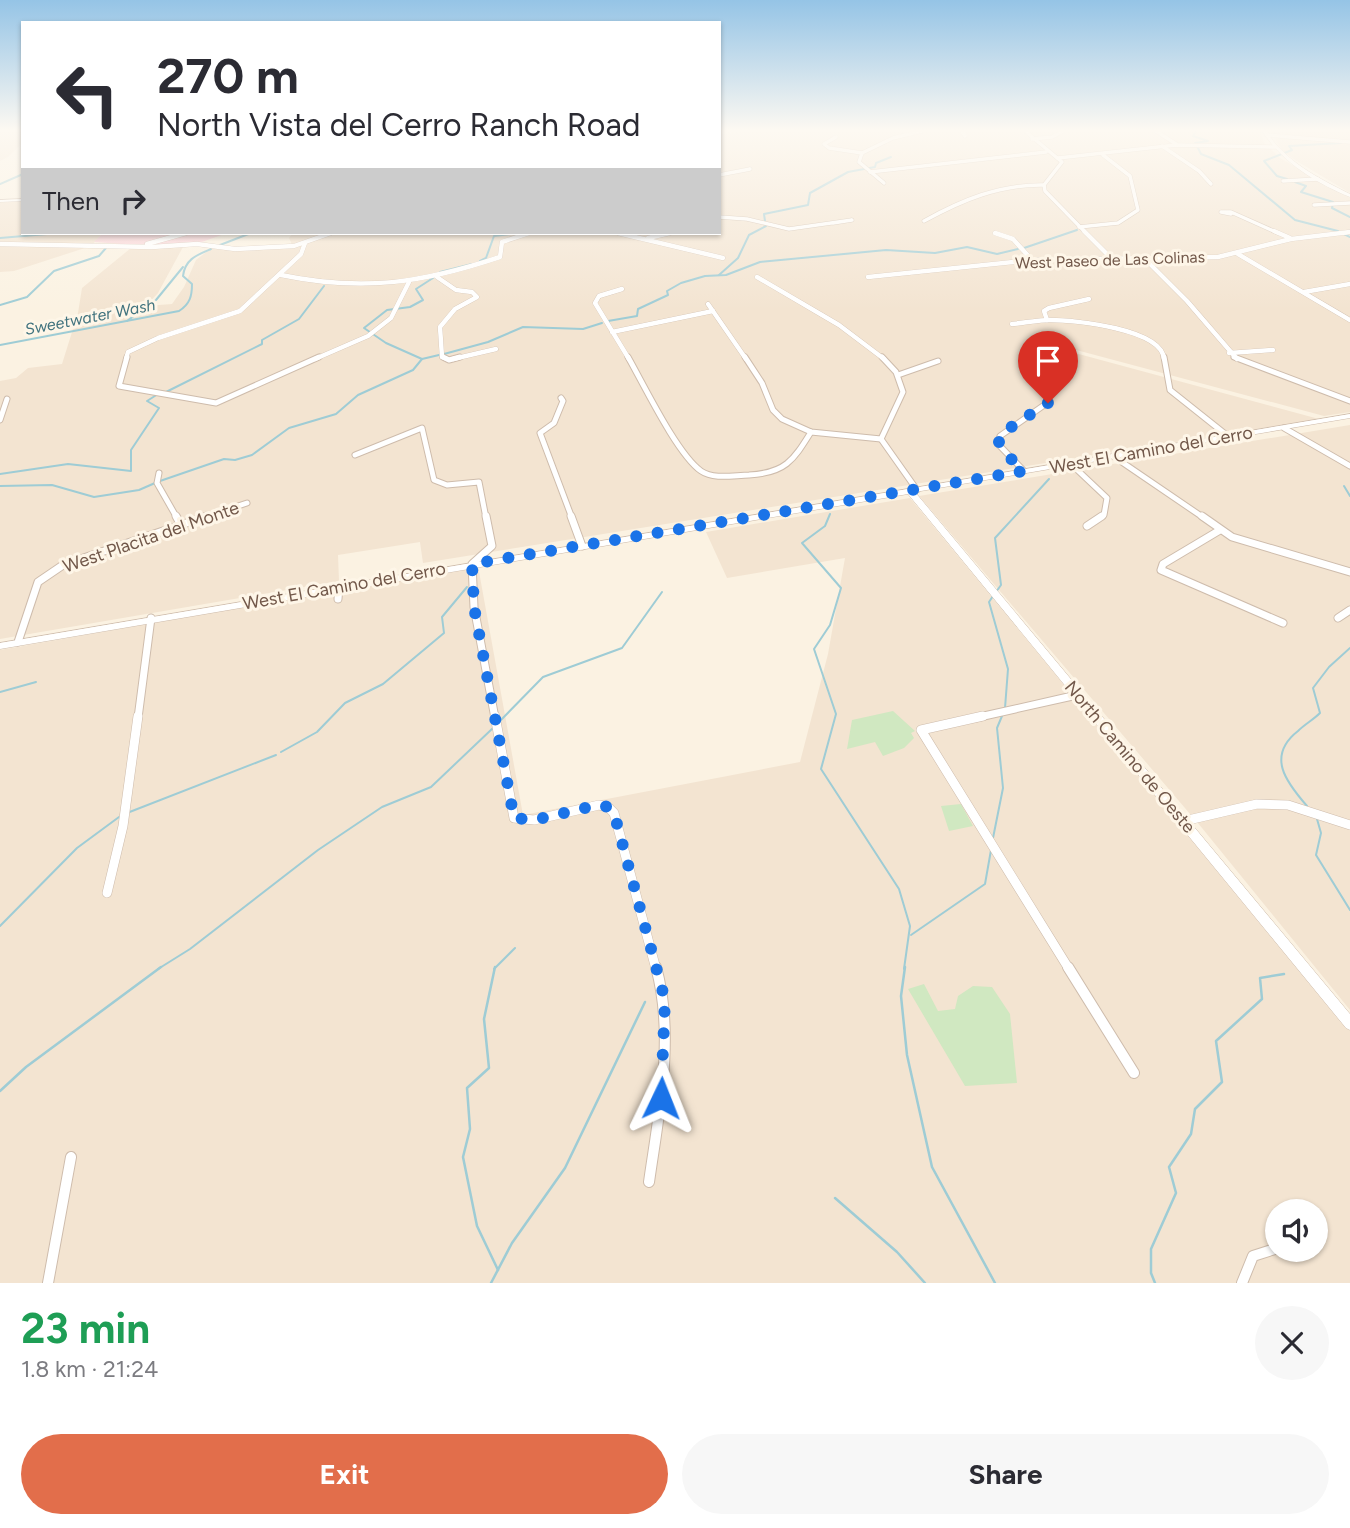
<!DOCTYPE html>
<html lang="en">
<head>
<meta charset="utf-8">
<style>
	:root { --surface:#fff; --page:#f7f7f7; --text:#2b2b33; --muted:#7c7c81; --accent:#e26e4b }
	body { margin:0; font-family:Figtree,sans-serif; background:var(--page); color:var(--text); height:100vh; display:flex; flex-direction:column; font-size:26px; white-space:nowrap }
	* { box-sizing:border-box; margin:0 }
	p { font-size:23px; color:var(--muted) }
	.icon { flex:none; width:38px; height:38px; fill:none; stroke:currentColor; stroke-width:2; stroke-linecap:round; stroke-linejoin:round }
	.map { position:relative; height:1283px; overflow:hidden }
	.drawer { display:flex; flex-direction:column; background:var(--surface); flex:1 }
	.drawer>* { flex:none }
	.guide { position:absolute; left:21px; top:21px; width:700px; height:214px; border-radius:0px; box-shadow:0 2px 5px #0004; background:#fff; color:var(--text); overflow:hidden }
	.tools { position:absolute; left:1265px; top:1199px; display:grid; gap:14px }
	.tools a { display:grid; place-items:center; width:63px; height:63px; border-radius:50%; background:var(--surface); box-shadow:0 2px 5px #0004; font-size:35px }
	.pin { position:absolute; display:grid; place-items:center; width:60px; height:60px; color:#fff; margin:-72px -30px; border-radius:50% 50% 50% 0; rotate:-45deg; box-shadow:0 0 7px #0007 }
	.pin .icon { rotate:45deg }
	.me { position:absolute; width:77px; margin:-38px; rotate:2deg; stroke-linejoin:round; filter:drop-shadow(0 0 5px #0008) }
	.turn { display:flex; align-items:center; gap:24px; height:147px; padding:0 21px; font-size:32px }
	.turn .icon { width:91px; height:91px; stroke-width:2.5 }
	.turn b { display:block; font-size:49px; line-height:60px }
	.then { display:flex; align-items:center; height:66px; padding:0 21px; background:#0003; gap:14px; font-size:26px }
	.round { display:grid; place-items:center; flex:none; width:74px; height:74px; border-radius:37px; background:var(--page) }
	.headline { display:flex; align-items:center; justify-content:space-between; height:119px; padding:0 21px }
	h1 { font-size:42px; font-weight:700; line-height:52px; color:#1e9e55 }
	.primary-button { display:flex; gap:14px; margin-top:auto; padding:14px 21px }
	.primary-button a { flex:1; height:80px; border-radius:42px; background:var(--accent); color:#fff; font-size:28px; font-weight:700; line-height:80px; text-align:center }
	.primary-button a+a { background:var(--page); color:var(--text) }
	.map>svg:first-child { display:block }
</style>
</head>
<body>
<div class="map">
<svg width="1350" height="1283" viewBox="0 0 1350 1283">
	<rect width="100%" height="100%" fill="#fbf2e2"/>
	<g fill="#f3e4d1" fill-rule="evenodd">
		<polygon points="0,131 23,131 23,142 8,157 0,161"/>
		<polygon points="758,131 1260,131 1265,144 1280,158 1350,198 1350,412 1324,416 1035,339 1038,343 1319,419 423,563 420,542 338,555 339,581 0,639 0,381 16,378 28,368 62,364 78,313 82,288 131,248 183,247 158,293 146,306 172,304 184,287 196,260 214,246 233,251 293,247 289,238 293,233 719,233 719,134"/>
		<polygon points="1270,131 1350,131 1350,193 1295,160 1282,150"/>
		<polygon points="23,201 23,233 103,233 91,246 14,271 0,272 0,203"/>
		<polygon points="1350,425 1350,1010 1202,828 919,496"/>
		<path d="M910 498 1350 1031V1283H0V650L478 566 523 815 800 762 828 654 845 558 727 578 706 532ZM1278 1211H1316V1250H1278Z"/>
	</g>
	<polygon fill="#f9d6d9" points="103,233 227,233 199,243 149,246 94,242"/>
	<g fill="#d0e8c1">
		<polygon points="893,711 915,731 911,733 914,738 904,748 883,756 875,742 847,749 852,720"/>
		<polygon points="961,804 973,826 949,831 941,806"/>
		<polygon points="924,984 938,1011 955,1009 958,996 973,986 992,987 1010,1014 1017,1083 965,1086 908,989"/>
	</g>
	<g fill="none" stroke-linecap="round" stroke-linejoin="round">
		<g stroke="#9eccd5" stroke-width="2">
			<polyline points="1195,143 1208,141 1193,136 1196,131"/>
			<polyline points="1197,146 1201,154 1229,165 1295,220 1338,231"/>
			<polyline points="1287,179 1277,176 1264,161 1292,150 1289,146 1341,143"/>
			<polyline points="1295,182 1306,186 1301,192 1333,202 1332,208 1350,217"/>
			<polyline points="0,184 23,174"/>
			<polyline points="765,221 764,214 808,205 810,193 848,172 875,167 876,163 891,157"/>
			<polyline points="60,233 97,233"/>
			<polyline points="1344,234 1350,237"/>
			<polyline points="0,238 59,233"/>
			<polyline points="220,245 251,233"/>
			<polyline points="1024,248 1077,230"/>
			<polyline points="480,261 486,258 494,236 518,233"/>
			<polyline points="440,272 472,264"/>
			<polyline points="719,275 738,258 749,235 766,226"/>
			<polyline points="0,305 27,297 54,271 99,256 106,248"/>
			<polyline points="127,321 156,300 183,267"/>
			<polyline points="608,321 637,316 638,309 668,295 667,291 681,283 705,276 726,275 760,262 886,250 935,253 967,247 997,254 1018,249"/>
			<path d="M0 345 179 311C190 304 192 296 192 284L183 276C185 259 197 255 211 249"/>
			<polyline points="444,354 488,342 523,327 583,329 602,323"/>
			<polyline points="422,359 386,343 364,328 387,310 410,307 423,300 416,289 433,278"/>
			<polyline points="166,392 262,344 262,340 299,319 324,286"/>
			<polyline points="0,474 68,464 131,471 131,450 159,408 147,401 158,394"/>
			<polyline points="160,481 224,459 235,460 252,455 289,428 336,414 358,395 413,370 422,359 439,355"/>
			<polyline points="0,486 52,485 94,497 139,490 155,483"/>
			<polyline points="1344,486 1350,496"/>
			<polyline points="830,514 825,526 802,543 841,588 830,625 814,649 836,714 821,769 899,889 910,926 904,969"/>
			<polyline points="996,592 1001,585 995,538 1049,479"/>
			<polyline points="993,596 989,602 1008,669 1005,708"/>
			<polyline points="0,692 36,682"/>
			<polyline points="499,722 543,677 622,648 662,592"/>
			<polyline points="281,752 317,732 345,703 383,684 444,633 442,617 467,587"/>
			<path d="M1307 806C1286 782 1266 756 1298 731 1305 724 1313 720 1320 713L1313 688 1329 667 1350 648"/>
			<polyline points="127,813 276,755"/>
			<polyline points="1317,819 1321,833 1316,855 1350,910"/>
			<polyline points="993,838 1003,788 997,728 1002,716"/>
			<polyline points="0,926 77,848 119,817"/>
			<polyline points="911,935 985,884 991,850"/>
			<polyline points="158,969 190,949 318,850 382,807 431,787 493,728"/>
			<polyline points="494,969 515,948"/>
		</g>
		<g stroke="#9eccd5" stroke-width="2.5">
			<polyline points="495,967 484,1019 489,1068 467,1088 470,1129 463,1157 477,1226 498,1270"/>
			<polyline points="905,967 901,996 907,1055 932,1167 995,1283"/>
			<polyline points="0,1091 26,1067 161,967"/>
			<polyline points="835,1198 897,1252 925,1283"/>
			<polyline points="491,1283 512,1243 565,1168 645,1002"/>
			<polyline points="1155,1283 1151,1273 1151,1249 1176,1193 1169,1167 1191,1134 1195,1109 1222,1082 1216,1041 1262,999 1260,978 1284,974"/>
		</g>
		<g stroke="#cebcac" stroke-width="4.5">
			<g id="minor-far5">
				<polyline points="962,131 965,136"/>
				<polyline points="1025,131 1062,162 1044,185 1045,191 1086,233"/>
				<polyline points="1156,131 1176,144"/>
				<polyline points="1267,135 1350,142"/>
				<polyline points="836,137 824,144 829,148 862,153"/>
				<polyline points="1032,139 1052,137 1063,131"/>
				<polyline points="1162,146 1199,171 1211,184"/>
				<polyline points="862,153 893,138 922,131"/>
				<polyline points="862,153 859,162 884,183"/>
				<polyline points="1058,158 1176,145 1275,147"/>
				<polyline points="870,172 1046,152"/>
				<polyline points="719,175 750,169 740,171"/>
				<polyline points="1283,181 1318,179"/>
				<polyline points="1314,205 1350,203"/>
				<polyline points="1231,214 1221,212 1231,212 1278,233"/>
				<polyline points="719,217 747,219 789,229 852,220 833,223"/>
				<path d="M924 221C962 200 1000 184 1044 185"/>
				<polyline points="1079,227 1118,223 1138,210 1130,176 1103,155"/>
				<polyline points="1345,233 1350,232"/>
			</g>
		</g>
		<g stroke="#cebcac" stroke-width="5">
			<g id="minor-far4">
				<polyline points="1084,231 1112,259"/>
				<polyline points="1274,231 1290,238"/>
				<polyline points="618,233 723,258"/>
				<polyline points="995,233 1013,239 1032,260"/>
				<polyline points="648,238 670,233"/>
				<polyline points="0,244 152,247 197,244 235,249 294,246 331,233"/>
				<polyline points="147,244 186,233"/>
				<polyline points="1238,254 1350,320"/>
				<polyline points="1144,258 1187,301 1237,359"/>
				<path d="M281 275C363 292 422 283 500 257L502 242 529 233"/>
				<polyline points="437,277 456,290 472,292 477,297 455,309 440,327 442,357 447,359"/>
				<polyline points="757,277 839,325 884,359"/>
				<polyline points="868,277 1032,260 1218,257 1291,239 1350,232"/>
				<polyline points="622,289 599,296 595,303 629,359"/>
				<polyline points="1304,292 1350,284"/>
				<polyline points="708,304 746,359"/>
				<polyline points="1047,320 1044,311 1049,308 1089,299"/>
				<path d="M1012 324C1025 323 1038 320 1050 320 1075 320 1162 329 1164 359"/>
				<polyline points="612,332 713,311"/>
				<polyline points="1229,353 1273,350"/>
				<polyline points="126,359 128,352 158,338 240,311 301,254 305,243"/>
				<polyline points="315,359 368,336 391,318 409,282"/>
				<polyline points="453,359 496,349"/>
			</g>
		</g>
		<g stroke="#cebcac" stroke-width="7">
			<g id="minor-far3">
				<polyline points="127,357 119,386 216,403 319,357"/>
				<polyline points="443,357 449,360 460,357"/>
				<path d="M628 357C644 385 677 454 701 471 714 480 735 475 749 475 785 473 793 461 811 432"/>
				<polyline points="745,357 762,383 773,410 782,419 811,432 881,439"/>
				<polyline points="882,357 896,372 903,392 881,439 917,490"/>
				<polyline points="1164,357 1170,390 1229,437"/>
				<polyline points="1234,357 1350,401"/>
				<polyline points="898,375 938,361"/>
				<polyline points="561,398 563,401 554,423 540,433 572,518"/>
				<polyline points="0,420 7,399"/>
				<polyline points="1284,428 1350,466"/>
				<polyline points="355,455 422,428 434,480 447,485 479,482 486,518"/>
				<polyline points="1113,456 1204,518"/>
				<polyline points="1071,464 1107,498 1104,515 1099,518"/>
				<polyline points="1024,471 999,445 1000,436 1050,401"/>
				<polyline points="159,473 157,483 177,518"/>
				<polyline points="202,518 247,503"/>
			</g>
		</g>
		<g stroke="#cebcac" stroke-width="9">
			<g id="minor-far2">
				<polyline points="176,516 182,527"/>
				<polyline points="486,516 492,546 472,564 474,607 495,718"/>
				<polyline points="571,516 582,546"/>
				<polyline points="1202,516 1232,537 1350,572"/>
				<polyline points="1087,526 1102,516"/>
				<polyline points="1220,530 1163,564 1161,570 1283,623"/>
				<polyline points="338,599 339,587"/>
				<polyline points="1338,618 1350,610"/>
				<polyline points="18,642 38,582 63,565 207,516"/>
				<polyline points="138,718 151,618"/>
				<polyline points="975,718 1077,695"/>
			</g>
		</g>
		<g stroke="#cebcac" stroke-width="10">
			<g id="minor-far1">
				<polyline points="495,716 514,818 534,820 599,805 608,807 614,813 656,969"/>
				<polyline points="983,716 921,730 1069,969"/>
				<polyline points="1184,821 1257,804 1288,805 1350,825"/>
				<polyline points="107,893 123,826 138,716"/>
			</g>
		</g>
		<g stroke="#cebcac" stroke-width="12">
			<g id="minor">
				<polyline points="1068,967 1134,1073"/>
				<path d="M649 1182C659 1112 675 1036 656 967"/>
				<polyline points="48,1283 71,1157"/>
				<polyline points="1242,1283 1253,1256 1278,1248"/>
			</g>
		</g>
		<g stroke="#cebcac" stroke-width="1">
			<g id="tertiary">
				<path d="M1262 131H1266C1286 162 1318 178 1350 194V197C1316 183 1283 163 1262 131Z"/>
				<polygon points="23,199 23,201 0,202 0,200"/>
				<polygon points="1350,414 1350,418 915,492 1350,1014 1350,1030 1346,1028 908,494 0,649 0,643"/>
			</g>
		</g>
		<use href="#minor-far5" stroke="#fff" stroke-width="3.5"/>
		<use href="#minor-far4" stroke="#fff" stroke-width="4.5"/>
		<use href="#minor-far3" stroke="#fff" stroke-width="5"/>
		<use href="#minor-far2" stroke="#fff" stroke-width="7"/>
		<use href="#minor-far1" stroke="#fff" stroke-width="9"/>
		<use href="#minor" stroke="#fff" stroke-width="10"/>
		<use href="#tertiary" fill="#fff" fill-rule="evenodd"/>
	</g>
	<linearGradient id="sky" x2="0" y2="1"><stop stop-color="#95c4e6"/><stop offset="0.42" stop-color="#fdf9f2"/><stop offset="1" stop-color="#fdf9f2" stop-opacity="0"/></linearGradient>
	<rect width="1350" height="310" fill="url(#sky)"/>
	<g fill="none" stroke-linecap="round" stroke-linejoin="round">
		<polyline stroke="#1a73e8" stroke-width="12" stroke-dasharray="0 21.6" points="661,1098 665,1000 614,813 608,807 598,805 534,820 514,818 474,607 472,564 1024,471 1004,452 998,440 1005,431 1048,403"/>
	</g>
	<g text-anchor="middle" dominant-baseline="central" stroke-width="6" stroke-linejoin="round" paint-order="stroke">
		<g font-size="16" fill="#72584a" stroke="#fef6e8">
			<text transform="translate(1110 260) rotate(-2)">West Paseo de Las Colinas</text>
		</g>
		<g font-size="16" font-style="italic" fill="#41737e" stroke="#fef6e8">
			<text transform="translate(90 317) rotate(-11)">Sweetwater Wash</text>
		</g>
		<g font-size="18" fill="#72584a" stroke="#fef6e8">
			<text transform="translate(1151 450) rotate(-10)">West El Camino del Cerro</text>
			<text transform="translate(151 537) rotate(-19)">West Placita del Monte</text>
			<text transform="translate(344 586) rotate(-10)">West El Camino del Cerro</text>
			<text transform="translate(1130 757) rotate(50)">North Camino de Oeste</text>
		</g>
	</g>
</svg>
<div class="tools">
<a><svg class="icon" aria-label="sound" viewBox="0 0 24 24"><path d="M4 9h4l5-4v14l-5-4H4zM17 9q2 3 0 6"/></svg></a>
</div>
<div class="pin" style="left:1048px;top:403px;background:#d93025"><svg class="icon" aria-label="arrive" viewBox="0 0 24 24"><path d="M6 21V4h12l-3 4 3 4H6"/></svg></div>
<svg class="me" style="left:661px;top:1098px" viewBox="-20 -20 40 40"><path d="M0-17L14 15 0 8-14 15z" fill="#1a73e8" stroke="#fff" stroke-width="4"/></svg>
<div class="guide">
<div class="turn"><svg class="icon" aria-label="left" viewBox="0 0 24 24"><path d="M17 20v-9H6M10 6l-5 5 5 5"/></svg><div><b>270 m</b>North Vista del Cerro Ranch Road</div></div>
<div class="then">Then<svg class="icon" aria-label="right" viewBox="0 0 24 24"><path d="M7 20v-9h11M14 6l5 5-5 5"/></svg></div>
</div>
</div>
<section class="drawer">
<div class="headline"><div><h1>23 min</h1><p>1.8 km · 21:24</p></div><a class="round"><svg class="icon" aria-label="close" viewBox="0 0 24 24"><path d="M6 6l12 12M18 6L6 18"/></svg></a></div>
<div class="primary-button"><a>Exit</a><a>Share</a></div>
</section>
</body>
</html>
